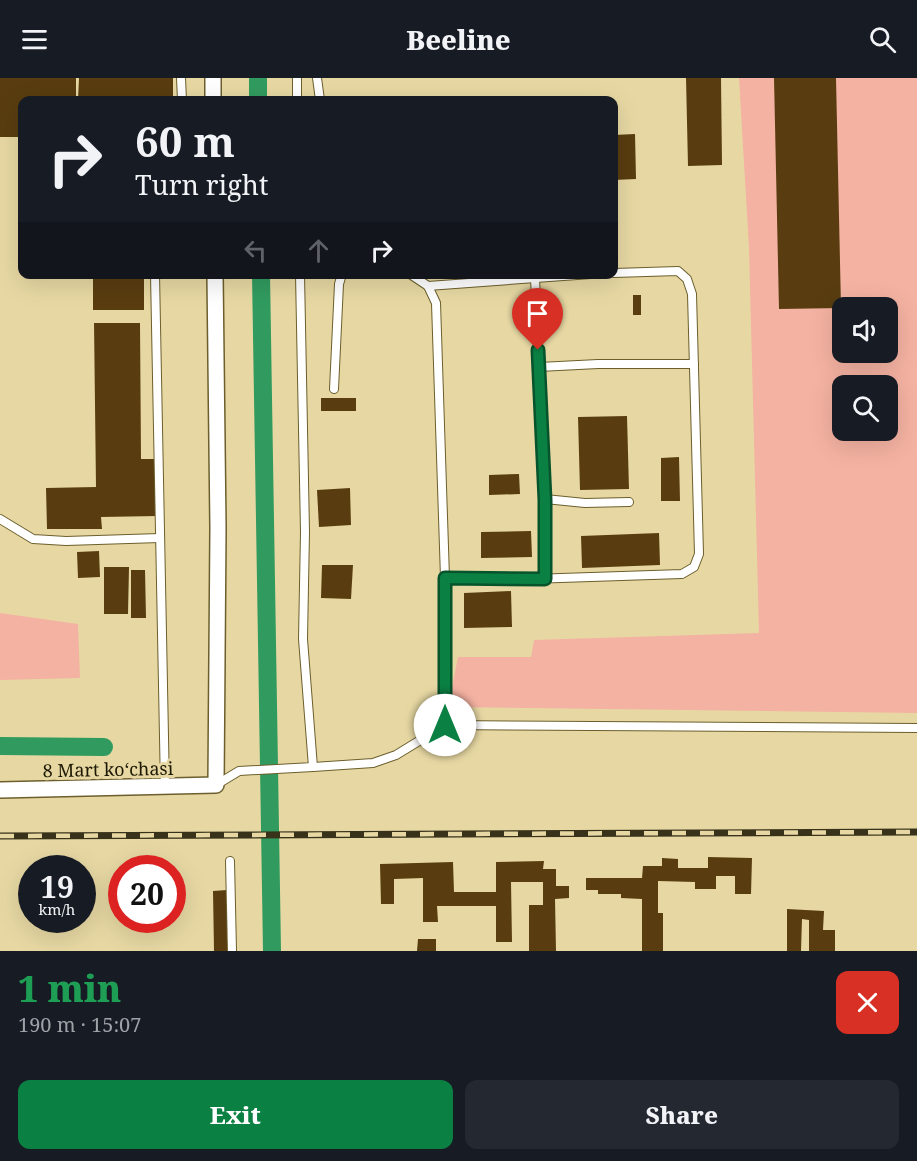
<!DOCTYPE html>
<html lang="en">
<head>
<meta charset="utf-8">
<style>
	:root { --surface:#171b24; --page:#242831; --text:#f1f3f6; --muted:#9ea1a6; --accent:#0b8043 }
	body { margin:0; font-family:"Noto Serif",serif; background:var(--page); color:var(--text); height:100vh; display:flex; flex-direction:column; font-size:22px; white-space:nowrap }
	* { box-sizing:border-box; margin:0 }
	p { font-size:20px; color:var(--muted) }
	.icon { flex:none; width:33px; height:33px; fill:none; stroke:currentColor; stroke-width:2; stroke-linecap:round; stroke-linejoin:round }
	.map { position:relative; height:873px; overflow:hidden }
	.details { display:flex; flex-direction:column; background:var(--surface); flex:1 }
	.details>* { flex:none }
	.top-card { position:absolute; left:18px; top:18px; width:600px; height:183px; border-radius:12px; box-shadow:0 6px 24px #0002; background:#171b24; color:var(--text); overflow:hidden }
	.controls { position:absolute; left:832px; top:219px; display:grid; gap:12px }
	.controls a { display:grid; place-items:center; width:66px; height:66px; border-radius:12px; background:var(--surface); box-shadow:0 6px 24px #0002; font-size:30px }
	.speed { position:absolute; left:18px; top:777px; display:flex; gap:12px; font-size:30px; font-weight:700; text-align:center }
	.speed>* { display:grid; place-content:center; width:78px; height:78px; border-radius:50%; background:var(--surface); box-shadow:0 6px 24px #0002; line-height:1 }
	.speed small { font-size:15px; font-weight:400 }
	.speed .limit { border:9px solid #d22; background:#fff; color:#111 }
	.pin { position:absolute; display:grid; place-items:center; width:51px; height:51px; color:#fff; margin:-62px -26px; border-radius:50% 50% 50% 0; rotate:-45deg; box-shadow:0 0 6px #0007 }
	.pin .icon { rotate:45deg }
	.me { position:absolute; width:66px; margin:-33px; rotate:0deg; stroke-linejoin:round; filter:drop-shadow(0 0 4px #0008) }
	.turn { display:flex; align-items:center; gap:21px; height:126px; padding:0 18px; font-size:27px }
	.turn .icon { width:78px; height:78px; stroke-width:2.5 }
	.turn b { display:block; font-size:42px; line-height:51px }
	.lanes { display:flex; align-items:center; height:57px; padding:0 18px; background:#0003; justify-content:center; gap:30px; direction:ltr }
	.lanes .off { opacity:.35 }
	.round { display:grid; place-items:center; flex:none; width:63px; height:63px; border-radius:12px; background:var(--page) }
	.headline { display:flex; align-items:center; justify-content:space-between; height:102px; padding:0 18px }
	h1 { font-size:36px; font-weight:800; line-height:45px; color:#1e9e55 }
	.primary-button { display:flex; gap:12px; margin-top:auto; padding:12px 18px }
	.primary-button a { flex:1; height:69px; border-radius:12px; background:var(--accent); color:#fff; font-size:24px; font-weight:800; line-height:69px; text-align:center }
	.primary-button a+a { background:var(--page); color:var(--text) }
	header { display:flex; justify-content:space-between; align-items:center; height:78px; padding:0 18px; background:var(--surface); font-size:27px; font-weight:800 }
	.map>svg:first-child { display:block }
</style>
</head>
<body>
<header><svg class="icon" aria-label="menu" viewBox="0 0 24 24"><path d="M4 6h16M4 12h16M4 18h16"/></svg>Beeline<svg class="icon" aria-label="search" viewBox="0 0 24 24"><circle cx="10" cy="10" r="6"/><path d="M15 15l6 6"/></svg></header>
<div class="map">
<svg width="917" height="873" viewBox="0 0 917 873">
	<rect width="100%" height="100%" fill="#e7d8a3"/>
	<g fill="#f4b2a2" fill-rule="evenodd">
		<path d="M739 0H917V635L448 629 458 579H531L534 562 759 555 749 170ZM843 230H888V274H843ZM843 308H888V352H843Z"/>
		<polygon points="0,535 78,546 80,600 0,602"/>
	</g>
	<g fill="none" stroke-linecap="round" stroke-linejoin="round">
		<g stroke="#319b5f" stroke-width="18">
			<polyline points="258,0 258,22"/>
			<polyline points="261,196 272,873"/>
			<polyline points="0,668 104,669"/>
		</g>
	</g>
	<g fill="#593d10">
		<polygon points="0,0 76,0 76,22 22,22 22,59 0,59"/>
		<polygon points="79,0 173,0 173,22 78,22"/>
		<polygon points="686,0 721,0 722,87 688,88"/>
		<polygon points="774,0 836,0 841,230 779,231"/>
		<polygon points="635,56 636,101 614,102 614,57"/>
		<rect x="93" y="196" width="51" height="36"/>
		<rect x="633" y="217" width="8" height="20"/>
		<polygon points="94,245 140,245 141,381 157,381 158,438 101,439 102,451 47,451 46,410 96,409"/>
		<rect x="321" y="320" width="35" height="13"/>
		<polygon points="627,338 629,411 580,412 578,339"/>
		<polygon points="679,379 680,423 661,423 661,380"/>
		<polygon points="519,396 520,416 489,417 489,397"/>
		<polygon points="350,410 351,447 319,449 317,412"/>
		<polygon points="531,453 532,479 481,480 481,454"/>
		<polygon points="659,455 660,487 582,490 581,458"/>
		<polygon points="99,473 100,499 78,500 77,474"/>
		<polygon points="322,487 353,487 351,521 321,520"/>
		<polygon points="104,489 129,489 128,536 104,536"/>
		<polygon points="131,492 145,492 146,540 131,540"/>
		<polygon points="511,513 512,549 464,550 464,515"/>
		<polygon points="708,779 752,780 751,816 735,816 735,798 716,798 716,811 695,811 695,804 658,803 658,835 663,835 663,873 642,873 642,821 621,820 621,816 598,816 598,812 586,812 586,800 642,800 643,788 662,788 662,780 678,781 678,790 708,790"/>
		<polygon points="544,783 543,791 556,791 556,808 569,808 569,820 555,821 556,873 529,873 529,827 543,827 543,804 511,804 512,864 496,864 496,828 437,828 438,844 423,844 423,800 394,801 394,826 381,826 380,786 453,784 454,814 496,814 496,784"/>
		<polygon points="227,812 228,873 214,873 213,813"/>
		<polygon points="787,831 824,833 823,852 835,852 835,873 809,873 809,842 802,841 801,873 787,873"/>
		<polygon points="418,861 436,861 436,873 417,873"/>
	</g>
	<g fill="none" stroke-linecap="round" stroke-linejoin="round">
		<g stroke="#6c5f2d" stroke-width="10">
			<g id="lane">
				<polyline points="181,0 182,22"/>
				<polyline points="297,0 297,22"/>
				<polyline points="317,0 320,22"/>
				<polyline points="155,196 165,710"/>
				<polyline points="535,200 545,421 545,500"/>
				<polyline points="428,208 591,196"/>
				<polyline points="539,289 598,286 694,286"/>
				<polyline points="334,311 339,206 342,196"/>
				<polyline points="545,421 585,425 629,424"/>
				<polyline points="0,441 33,461 66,463 160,460"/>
				<polyline points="445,500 501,502 682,496 694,489 699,476 692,216 687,201 678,193 614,195"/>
				<polyline points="445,647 917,650"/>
				<polyline points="313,689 373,685 396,677 445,647 445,500 436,225 428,208 410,196"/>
				<polyline points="216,707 239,693 313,689 303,561 305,454 300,196"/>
				<polyline points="230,783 232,873"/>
			</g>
		</g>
		<g stroke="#6c5f2d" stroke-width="18">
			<g id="street">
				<polyline points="213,0 213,22"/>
				<polyline points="0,712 216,707 218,450 215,196"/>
			</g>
		</g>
		<use href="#lane" stroke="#fff" stroke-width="8"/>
		<use href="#street" stroke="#fff" stroke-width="15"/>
		<g stroke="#38321a" stroke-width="7">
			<polyline id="rail" points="0,758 917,754"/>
		</g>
		<use href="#rail" stroke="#e7d8a3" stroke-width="4.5" stroke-dasharray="14" stroke-linecap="butt"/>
	</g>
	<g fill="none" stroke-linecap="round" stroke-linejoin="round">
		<g stroke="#07532c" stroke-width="15">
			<polyline id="route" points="445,647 445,500 545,501 545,422 538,272"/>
		</g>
		<use href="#route" stroke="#0b8043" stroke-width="10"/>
	</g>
	<g text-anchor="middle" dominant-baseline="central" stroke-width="6" stroke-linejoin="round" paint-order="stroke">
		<g font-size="18" fill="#1d1804" stroke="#e7d8a3">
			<text transform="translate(108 691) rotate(-1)">8 Mart koʻchasi</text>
		</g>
	</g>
</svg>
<div class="controls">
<a><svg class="icon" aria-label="sound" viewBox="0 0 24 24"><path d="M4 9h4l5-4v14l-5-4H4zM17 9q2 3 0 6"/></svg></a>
<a><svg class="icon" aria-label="search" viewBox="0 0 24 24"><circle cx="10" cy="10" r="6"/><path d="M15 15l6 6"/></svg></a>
</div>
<div class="speed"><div>19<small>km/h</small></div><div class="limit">20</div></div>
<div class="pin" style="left:538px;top:272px;background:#d93025"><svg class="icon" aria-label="arrive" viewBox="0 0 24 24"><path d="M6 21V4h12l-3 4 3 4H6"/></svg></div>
<svg class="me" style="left:445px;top:647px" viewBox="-20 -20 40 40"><circle r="19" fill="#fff"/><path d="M0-13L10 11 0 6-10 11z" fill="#0b8043"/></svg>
<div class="top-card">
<div class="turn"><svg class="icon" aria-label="right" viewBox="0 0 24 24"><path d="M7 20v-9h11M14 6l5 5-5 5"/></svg><div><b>60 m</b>Turn right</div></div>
<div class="lanes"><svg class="icon off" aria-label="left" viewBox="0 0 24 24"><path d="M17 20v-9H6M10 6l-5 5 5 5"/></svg><svg class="icon off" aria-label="ahead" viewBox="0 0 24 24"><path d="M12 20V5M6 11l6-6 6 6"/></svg><svg class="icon" aria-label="right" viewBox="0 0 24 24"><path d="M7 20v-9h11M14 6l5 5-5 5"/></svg></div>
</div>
</div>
<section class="details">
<div class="headline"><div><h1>1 min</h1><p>190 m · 15:07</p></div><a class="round" style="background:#d93025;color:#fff"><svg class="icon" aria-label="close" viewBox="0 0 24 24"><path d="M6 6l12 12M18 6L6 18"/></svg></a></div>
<div class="primary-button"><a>Exit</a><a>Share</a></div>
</section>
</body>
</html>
